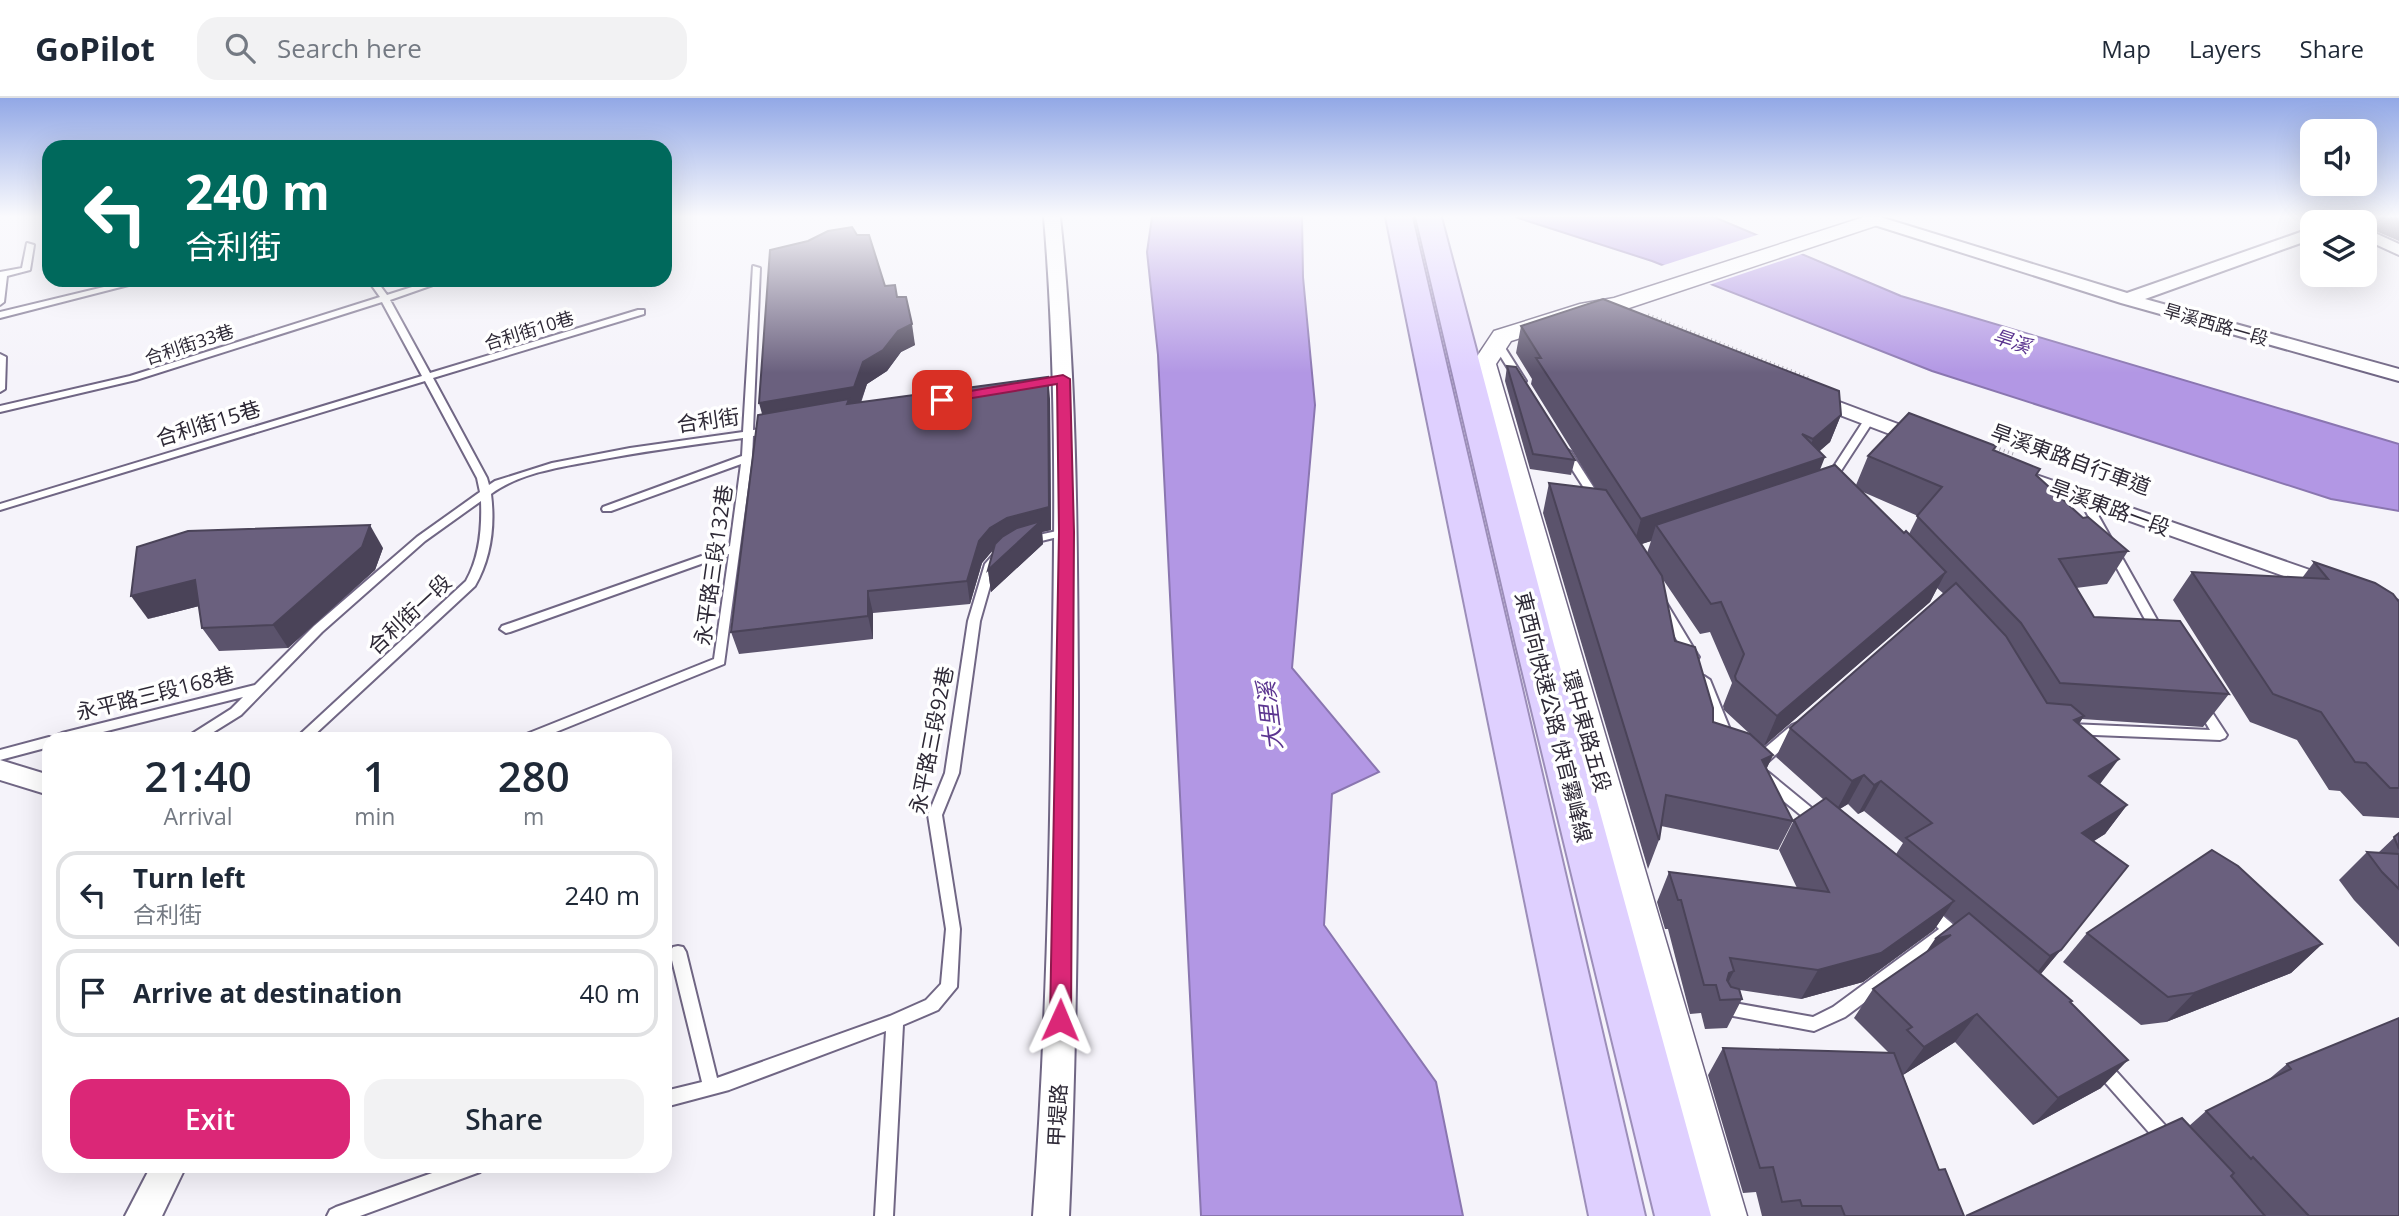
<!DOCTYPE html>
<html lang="en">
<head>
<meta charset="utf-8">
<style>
	:root { --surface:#fff; --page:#f2f2f3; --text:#1f2937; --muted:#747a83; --line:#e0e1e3; --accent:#db2777 }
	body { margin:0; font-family:"Open Sans","Noto Sans TC",sans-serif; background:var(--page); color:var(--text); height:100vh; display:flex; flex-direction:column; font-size:26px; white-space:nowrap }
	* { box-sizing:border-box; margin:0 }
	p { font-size:23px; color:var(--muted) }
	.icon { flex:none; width:38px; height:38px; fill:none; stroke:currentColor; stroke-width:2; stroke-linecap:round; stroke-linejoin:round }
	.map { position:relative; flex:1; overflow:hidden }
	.sheet { position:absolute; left:42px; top:634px; width:630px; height:441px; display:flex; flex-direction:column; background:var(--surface); border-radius:21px; box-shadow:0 7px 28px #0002 }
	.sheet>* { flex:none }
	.banner { position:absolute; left:42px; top:42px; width:630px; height:147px; border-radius:21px; box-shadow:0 7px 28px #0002; background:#00695c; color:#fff; overflow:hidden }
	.fabs { position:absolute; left:2300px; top:21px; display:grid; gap:14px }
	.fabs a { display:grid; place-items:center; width:77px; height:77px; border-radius:14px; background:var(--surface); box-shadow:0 7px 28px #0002; font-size:35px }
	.pin { position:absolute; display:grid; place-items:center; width:60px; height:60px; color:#fff; margin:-30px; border-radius:14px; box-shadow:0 4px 10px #0006 }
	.me { position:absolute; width:77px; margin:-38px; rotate:1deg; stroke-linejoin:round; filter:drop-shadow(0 0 5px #0008) }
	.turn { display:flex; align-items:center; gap:24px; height:147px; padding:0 28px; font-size:32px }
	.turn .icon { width:91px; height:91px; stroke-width:2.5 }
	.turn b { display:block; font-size:49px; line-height:60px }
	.eta { display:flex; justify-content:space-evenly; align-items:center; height:119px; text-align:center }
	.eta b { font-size:42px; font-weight:600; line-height:49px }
	.cta { display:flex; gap:14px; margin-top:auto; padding:14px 28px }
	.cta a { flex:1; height:80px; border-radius:21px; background:var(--accent); color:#fff; font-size:28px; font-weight:600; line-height:80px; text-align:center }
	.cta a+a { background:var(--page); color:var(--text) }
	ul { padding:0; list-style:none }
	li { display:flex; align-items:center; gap:21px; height:88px; margin:0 14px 10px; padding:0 14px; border:4px solid var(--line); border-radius:21px }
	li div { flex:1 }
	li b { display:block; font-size:26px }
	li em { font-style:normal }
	header { display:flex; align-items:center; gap:42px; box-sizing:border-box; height:98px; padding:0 35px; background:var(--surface); border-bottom:2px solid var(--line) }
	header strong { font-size:33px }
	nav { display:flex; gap:38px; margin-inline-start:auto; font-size:24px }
	.search { width:490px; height:63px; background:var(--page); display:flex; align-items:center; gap:18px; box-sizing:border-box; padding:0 24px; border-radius:21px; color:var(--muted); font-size:26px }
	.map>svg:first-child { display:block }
</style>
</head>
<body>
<header>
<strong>GoPilot</strong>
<div class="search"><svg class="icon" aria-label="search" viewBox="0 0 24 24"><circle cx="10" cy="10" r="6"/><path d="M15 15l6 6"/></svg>Search here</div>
<nav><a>Map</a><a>Layers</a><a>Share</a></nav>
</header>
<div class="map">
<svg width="2399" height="1118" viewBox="0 0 2399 1118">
	<rect width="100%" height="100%" fill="#f5f3fa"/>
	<g fill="#b297e4" stroke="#8a76b0" stroke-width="2">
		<polygon points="1152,119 1302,119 1303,179 1315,307 1292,570 1379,674 1332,696 1324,827 1436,984 1463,1118 1201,1118 1158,257 1147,154"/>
		<polygon points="1515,119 1714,119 1901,198 2399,346 2399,413 2331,401 1932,273 1652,163"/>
	</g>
	<polygon fill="#f5f3fa" points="1763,135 1808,154 1706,188 1658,169"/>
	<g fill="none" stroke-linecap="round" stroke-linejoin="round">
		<g stroke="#706684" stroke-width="4">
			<g id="service">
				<polygon points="27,145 34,147 30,172 7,178 4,204 0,207 0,174 22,170"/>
				<path d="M753 168 760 170 753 332 770 330 775 333 770 336 753 338 752 360 724 566 541 640H522L524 637 714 561 729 456 510 534 506 535 500 531 502 528 730 448 741 366 611 413H603L602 411 603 409 742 358 743 340C691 347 639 354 588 364 555 370 518 376 491 396 495 427 491 460 475 488L311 640H296L466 483C480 458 482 430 481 403L425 443 322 534 241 617 204 640H188L190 637 231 611 243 599 79 640H56L57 637 62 635 255 587 314 528 417 439 480 394 477 380 425 283 0 412V406L422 278 382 204 136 282 0 314V308L130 278 380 199 368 182H376L387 197 434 182H447L390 202 430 275 638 212H644V216L433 280 487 380 489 387 495 383 552 365 630 350 743 334Z"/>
				<polygon points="133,182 148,182 0,220 0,214"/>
				<polygon points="1497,242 1502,245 1526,283 1524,285 1518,285 1516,283 1492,245"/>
				<polygon points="0,256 6,259 5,291 0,294"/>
				<polygon points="1869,319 1874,322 1835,382 1834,384 1826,384 1825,382 1864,322"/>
				<polygon points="1566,351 1571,354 1603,404 1602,406 1598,407 1593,404 1561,354"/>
				<polygon points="2084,398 2089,401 2165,536 2163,539 2159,540 2153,536 2079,401"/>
				<polygon points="1066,431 1070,432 1072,434 1070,436 1029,446 1023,442 1025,440"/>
				<polygon points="996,457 1002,461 996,467 980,523 959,675 942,717 960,831 957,889 938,912 903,927 893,1118 875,1118 886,933 729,992 665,1009 665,993 702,984 670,854 673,849 678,848 683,849 686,854 717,980 890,918 926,902 941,886 946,831 928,717 945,675 968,523 985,466 992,458"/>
				<polygon points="1663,505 1667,506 1697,556 1699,559 1697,562 1689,562 1657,509"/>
				<polygon points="1704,578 1710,582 1733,639 1731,642 1721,642 1719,639 1698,582"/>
				<polygon points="2202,603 2206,605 2225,634 2227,637 2225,640 2220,642 2070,636 2065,634 2064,631 2065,628 2070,626 2210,632 2196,608 2198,605"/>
				<polygon points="1797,625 1802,627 1803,630 1802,633 1763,668 1753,668 1751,664 1753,660 1792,627"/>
				<polygon points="49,639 53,640 49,640 49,649 0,662 0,652"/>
				<polygon points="1763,673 1768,674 1824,720 1826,724 1824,728 1819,729 1814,728 1758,682 1756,678 1758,674"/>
				<polygon points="1928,807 1933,809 1964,836 1966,840 1964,844 1959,846 1949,841 1845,919 1814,933 1717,915 1715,910 1717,905 1723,903 1813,919 1833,909 1939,831 1921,813 1923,809"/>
				<polygon points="2100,960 2106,962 2173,1036 2175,1042 2173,1048 2167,1050 2161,1048 2094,972 2092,967 2094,962"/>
				<polygon points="452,1068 483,1068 480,1074 360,1118 327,1118 330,1112 336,1109"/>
			</g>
		</g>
		<g stroke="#706684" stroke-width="4">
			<g id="minor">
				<path d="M1044 119H1060C1077 277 1077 436 1078 594 1078 769 1077 944 1069 1118H1033C1046 942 1050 766 1052 589 1055 432 1057 276 1044 119Z"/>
				<polygon points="1868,119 1880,119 2127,195 2312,130 2312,141 2145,201 2399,271 2399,283 2121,205 1868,125 1866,122"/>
				<polygon points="2344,119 2368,119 2359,124 2335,124"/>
				<polygon points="2364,130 2399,146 2399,157 2364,141"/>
				<polygon points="1810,293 1930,338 1933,342 1930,346 1916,346 1803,303 1800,299 1803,295"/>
				<polygon points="2016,370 2399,503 2399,519 2009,380 2006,376 2009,372"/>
				<polygon points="0,662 49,677 49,697 0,682"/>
				<polygon points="151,1068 186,1068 162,1118 125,1118"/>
			</g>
		</g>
		<g stroke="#706684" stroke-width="3">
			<polygon id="tertiary" points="1864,119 1882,119 1884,122 1881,126 1626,211 1592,217 1511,243 1496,266 1747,1118 1701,1118 1472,266 1494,233 1580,206 1614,200"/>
		</g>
		<g stroke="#9c8eb9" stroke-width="4">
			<g id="trunk">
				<polygon points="1386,119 1412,119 1645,1118 1589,1118"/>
				<polygon points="1416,119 1441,119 1554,547 1711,1118 1655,1118 1516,547"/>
			</g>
		</g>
		<g stroke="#aca9b2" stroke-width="3.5" stroke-dasharray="1 3.5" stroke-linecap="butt">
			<polyline points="1648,217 1809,280"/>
			<polyline points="1991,348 2016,357"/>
		</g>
		<use href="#service" fill="#fff" fill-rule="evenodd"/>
		<use href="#minor" fill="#fff" fill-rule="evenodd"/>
		<use href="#tertiary" fill="#fff" fill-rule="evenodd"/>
		<use href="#trunk" fill="#dfd0ff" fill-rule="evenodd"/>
	</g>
	<g fill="#5b536c" fill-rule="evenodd">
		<polygon points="2361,119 2399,119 2399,143 2364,128 2364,124 2357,124"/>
		<polygon points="885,188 897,199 915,247 901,254 887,273 867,286 861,305 1050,301 1051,432 1042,434 1043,446 991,494 988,472 993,452 982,465 970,506 873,515 873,541 739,556 731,534 762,316"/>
		<path d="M1521 228 1841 317 1830 344 1819 353 1820 372 1856 387 1868 358 1994 352 2036 377 2083 420 2128 453 2107 486 2076 490 2094 519 2229 596 2203 629 2082 621 2079 626 2100 686 2127 707 2105 736 2093 743 2128 768 2041 876 2070 905 2101 990 2033 1027 1955 944 1903 977 1939 1072 1964 1118H1762L1756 1094 1743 1095 1708 977 1723 950 1889 955 1854 920 1873 891 1926 854 1955 826 1944 817 1934 832 1863 884 1801 901 1740 892 1742 901 1727 930 1705 931 1701 915 1690 916 1668 831H1665L1657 804 1669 774 1797 790 1779 752 1794 722 1824 702 1776 659 1790 630 1944 496 1937 490 1930 504 1764 648 1773 657 1766 671 1793 723 1778 752 1661 728 1659 742 1648 771 1543 415 1549 385 1596 391 1531 286 1532 281 1516 255ZM1863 394 1918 418 1909 436 1904 435ZM1651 443 1647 455 1641 446ZM1662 480 1700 536 1710 534 1732 585 1723 608 1724 612 1750 636 1713 624 1675 543ZM1848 706 1858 716 1864 713 1903 745 1896 756 1840 711Z"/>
		<polygon points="1507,268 1575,362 1571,377 1530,371 1505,283"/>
		<polygon points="383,450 375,472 288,550 219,553 202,530 199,508 148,521"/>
		<polygon points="2314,464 2399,504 2399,720 2363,718 2340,693 2329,692 2297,642 2250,624 2173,502 2192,474 2302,480"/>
		<polygon points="2399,735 2399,849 2354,802 2339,782 2367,754 2378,755"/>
		<polygon points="2087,835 2322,846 2291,875 2166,924 2141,927 2063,864"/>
		<polygon points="2399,920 2399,1118 1966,1118 2189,1028 2206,1013 2268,982 2287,966"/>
	</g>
	<g fill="#4a4358">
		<polygon points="2369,119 2371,119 2364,128 2364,125"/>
		<polygon points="912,226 915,247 901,254 887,273 867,286 858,311 765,327 759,305 863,264 898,233"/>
		<polygon points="1048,279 1050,301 1051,432 1042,434 1043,446 991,494 988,472 993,452 982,465 970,506 967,483 979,443"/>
		<polygon points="1841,317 1830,344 1805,366 1825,359 1814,387 1656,427 1651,443 1633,449 1641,421 1803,366 1813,341"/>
		<polygon points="370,427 383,450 375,472 288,550 273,527"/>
		<polygon points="1946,474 1930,504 1764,648 1777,618"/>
		<polygon points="195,482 211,505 148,521 131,498"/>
		<polygon points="868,493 873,515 873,541 868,518"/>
		<polygon points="2084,618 2064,648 2074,622"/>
		<polygon points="1773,657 1759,687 1762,662"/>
		<polygon points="2119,661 2097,690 2089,678"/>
		<polygon points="1864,677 1848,706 1836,713 1852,683"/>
		<polygon points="1881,683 1864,713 1858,716 1874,687"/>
		<polygon points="2127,707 2105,736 2060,765 2082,735"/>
		<polygon points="1954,803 1934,832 1863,884 1801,901 1818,872"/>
		<polygon points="1951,837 1915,870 1935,841"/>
		<polygon points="2322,846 2291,875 2166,924 2194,895"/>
		<polygon points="2061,852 2037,880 2027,887 2050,858"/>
		<polygon points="1734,873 1720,901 1729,875"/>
		<polygon points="1977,916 1955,944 1903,977 1924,949"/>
		<polygon points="2128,962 2101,990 2033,1027 2058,1000"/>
	</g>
	<g fill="#6a607e" stroke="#4a4358" stroke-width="2">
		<polygon points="852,129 857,137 869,137 885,188 895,187 897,199 906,199 912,226 898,233 883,252 863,264 854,289 759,305 770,152 808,143 828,133"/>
		<polygon points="1603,201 1839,293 1841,317 1813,341 1802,336 1825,359 1641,421 1536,260 1541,260 1521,228"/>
		<polygon points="1507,268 1516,269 1575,362 1533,356"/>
		<polygon points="1048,279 1049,409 1007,420 990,430 979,443 967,483 868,493 868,518 731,534 758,317 849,301 847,306"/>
		<polygon points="1909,315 1996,348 1993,352 2040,371 2036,377 2083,420 2088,419 2128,453 2059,461 2094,519 2180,523 2229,596 2060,585 2021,525 1917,418 1942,389 1868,358"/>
		<polygon points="1835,367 1904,435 1906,433 1946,474 1777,618 1736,582 1735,578 1744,556 1721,504 1711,506 1656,427"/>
		<polygon points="1549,385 1606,392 1662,478 1675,543 1695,549 1713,610 1713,624 1750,636 1773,657 1762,662 1793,723 1666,697 1659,742"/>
		<polygon points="1041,423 988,472 995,446 1002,439 1017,430"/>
		<polygon points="370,427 362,449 273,527 202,530 195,482 131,498 137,449 188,433"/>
		<polygon points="2314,464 2375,485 2393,496 2399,504 2399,690 2390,690 2366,665 2355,664 2321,614 2273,596 2192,474 2328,481"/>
		<polygon points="1956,485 2006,538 2047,605 2071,607 2084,618 2074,622 2119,661 2089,678 2127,707 2082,735 2128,768 2061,852 2050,858 1906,740 1932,725 1881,683 1874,687 1864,677 1852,683 1790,630"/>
		<polygon points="1826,700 1954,803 1881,855 1818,872 1730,860 1734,873 1729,875 1727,882 1731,889 1739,891 1742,901 1720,902 1716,887 1704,887 1681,802 1678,802 1669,774 1829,794 1794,722"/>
		<polygon points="2399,735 2399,751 2394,739"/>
		<polygon points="2212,752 2238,768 2322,846 2194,895 2168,899 2087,835"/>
		<polygon points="2367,754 2399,756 2399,791 2382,774"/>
		<polygon points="1969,815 2072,903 2070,904 2128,962 2058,1000 1977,916 1924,949 1907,932 1912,929 1873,891 1951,837 1935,841"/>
		<polygon points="2399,920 2399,1118 2309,1118 2253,1059 2251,1061 2206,1013 2291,971 2287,966"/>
		<polygon points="1723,950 1894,955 1939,1072 1945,1071 1964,1118 1845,1118 1841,1108 1802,1108 1800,1102 1782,1104 1773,1069 1760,1070"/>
		<polygon points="2182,1020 2234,1075 2231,1078 2265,1118 1966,1118"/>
	</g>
	<linearGradient id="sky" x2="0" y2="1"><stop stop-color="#92a8e6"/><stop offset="0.43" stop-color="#fafafd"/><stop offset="1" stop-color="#fafafd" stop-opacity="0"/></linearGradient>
	<rect width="2399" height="275" fill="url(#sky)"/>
	<polygon fill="#db2777" stroke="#8e194d" stroke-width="2" points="1063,277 1070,281 1074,434 1071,922 1068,929 1060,931 1053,929 1050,922 1059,434 1057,286 942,305 935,302 942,298"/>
	<g text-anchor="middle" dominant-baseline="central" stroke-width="7" stroke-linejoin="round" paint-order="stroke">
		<g font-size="18" fill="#2e2936" stroke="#fff">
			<text transform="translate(2216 226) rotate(16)">旱溪西路一段</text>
			<text transform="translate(529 232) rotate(-17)">合利街10巷</text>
			<text transform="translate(189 246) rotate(-18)">合利街33巷</text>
		</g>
		<g font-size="19" font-style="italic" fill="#5c3690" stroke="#fff">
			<text transform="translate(2012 243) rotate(18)">旱溪</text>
		</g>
		<g font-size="21" fill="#2e2936" stroke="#fff">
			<text transform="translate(708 322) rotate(-8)">合利街</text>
			<text transform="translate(208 325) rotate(-17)">合利街15巷</text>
			<text transform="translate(2071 361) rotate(20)">旱溪東路自行車道</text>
			<text transform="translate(2110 409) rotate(20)">旱溪東路一段</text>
			<text transform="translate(713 467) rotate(-82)">永平路三段132巷</text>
			<text transform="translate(409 516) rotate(-43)">合利街一段</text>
			<text transform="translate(155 595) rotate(-14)">永平路三段168巷</text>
			<text transform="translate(1554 619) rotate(76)">東西向快速公路 快官霧峰線</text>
			<text transform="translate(1587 633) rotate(74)">環中東路五段</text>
			<text transform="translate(931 642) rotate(-79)">永平路三段92巷</text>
			<text transform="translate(1057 1017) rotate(-87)">甲堤路</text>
		</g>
		<g font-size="23" font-style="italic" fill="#5c3690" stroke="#fff">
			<text transform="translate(1269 618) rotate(-97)">大里溪</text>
		</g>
	</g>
</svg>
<div class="fabs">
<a><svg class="icon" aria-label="sound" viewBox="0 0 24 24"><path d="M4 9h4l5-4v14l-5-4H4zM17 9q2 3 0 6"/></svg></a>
<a><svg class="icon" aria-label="layers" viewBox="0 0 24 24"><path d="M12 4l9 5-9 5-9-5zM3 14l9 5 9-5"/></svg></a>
</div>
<div class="pin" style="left:942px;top:302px;background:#d93025"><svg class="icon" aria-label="arrive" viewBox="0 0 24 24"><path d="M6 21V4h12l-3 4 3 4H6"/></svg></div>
<svg class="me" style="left:1060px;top:922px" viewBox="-20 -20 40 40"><path d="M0-17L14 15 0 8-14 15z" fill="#db2777" stroke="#fff" stroke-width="4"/></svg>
<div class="banner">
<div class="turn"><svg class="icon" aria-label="left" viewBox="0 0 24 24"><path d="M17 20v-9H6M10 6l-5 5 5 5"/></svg><div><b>240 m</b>合利街</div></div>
</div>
<section class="sheet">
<div class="eta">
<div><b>21:40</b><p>Arrival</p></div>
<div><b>1</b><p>min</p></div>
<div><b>280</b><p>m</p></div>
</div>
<ul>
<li><svg class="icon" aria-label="left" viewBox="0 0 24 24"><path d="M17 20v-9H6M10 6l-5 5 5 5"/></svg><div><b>Turn left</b><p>合利街</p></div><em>240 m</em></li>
<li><svg class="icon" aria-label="arrive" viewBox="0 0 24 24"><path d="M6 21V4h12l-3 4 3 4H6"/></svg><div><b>Arrive at destination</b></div><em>40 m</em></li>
</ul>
<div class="cta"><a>Exit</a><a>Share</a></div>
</section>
</div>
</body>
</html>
